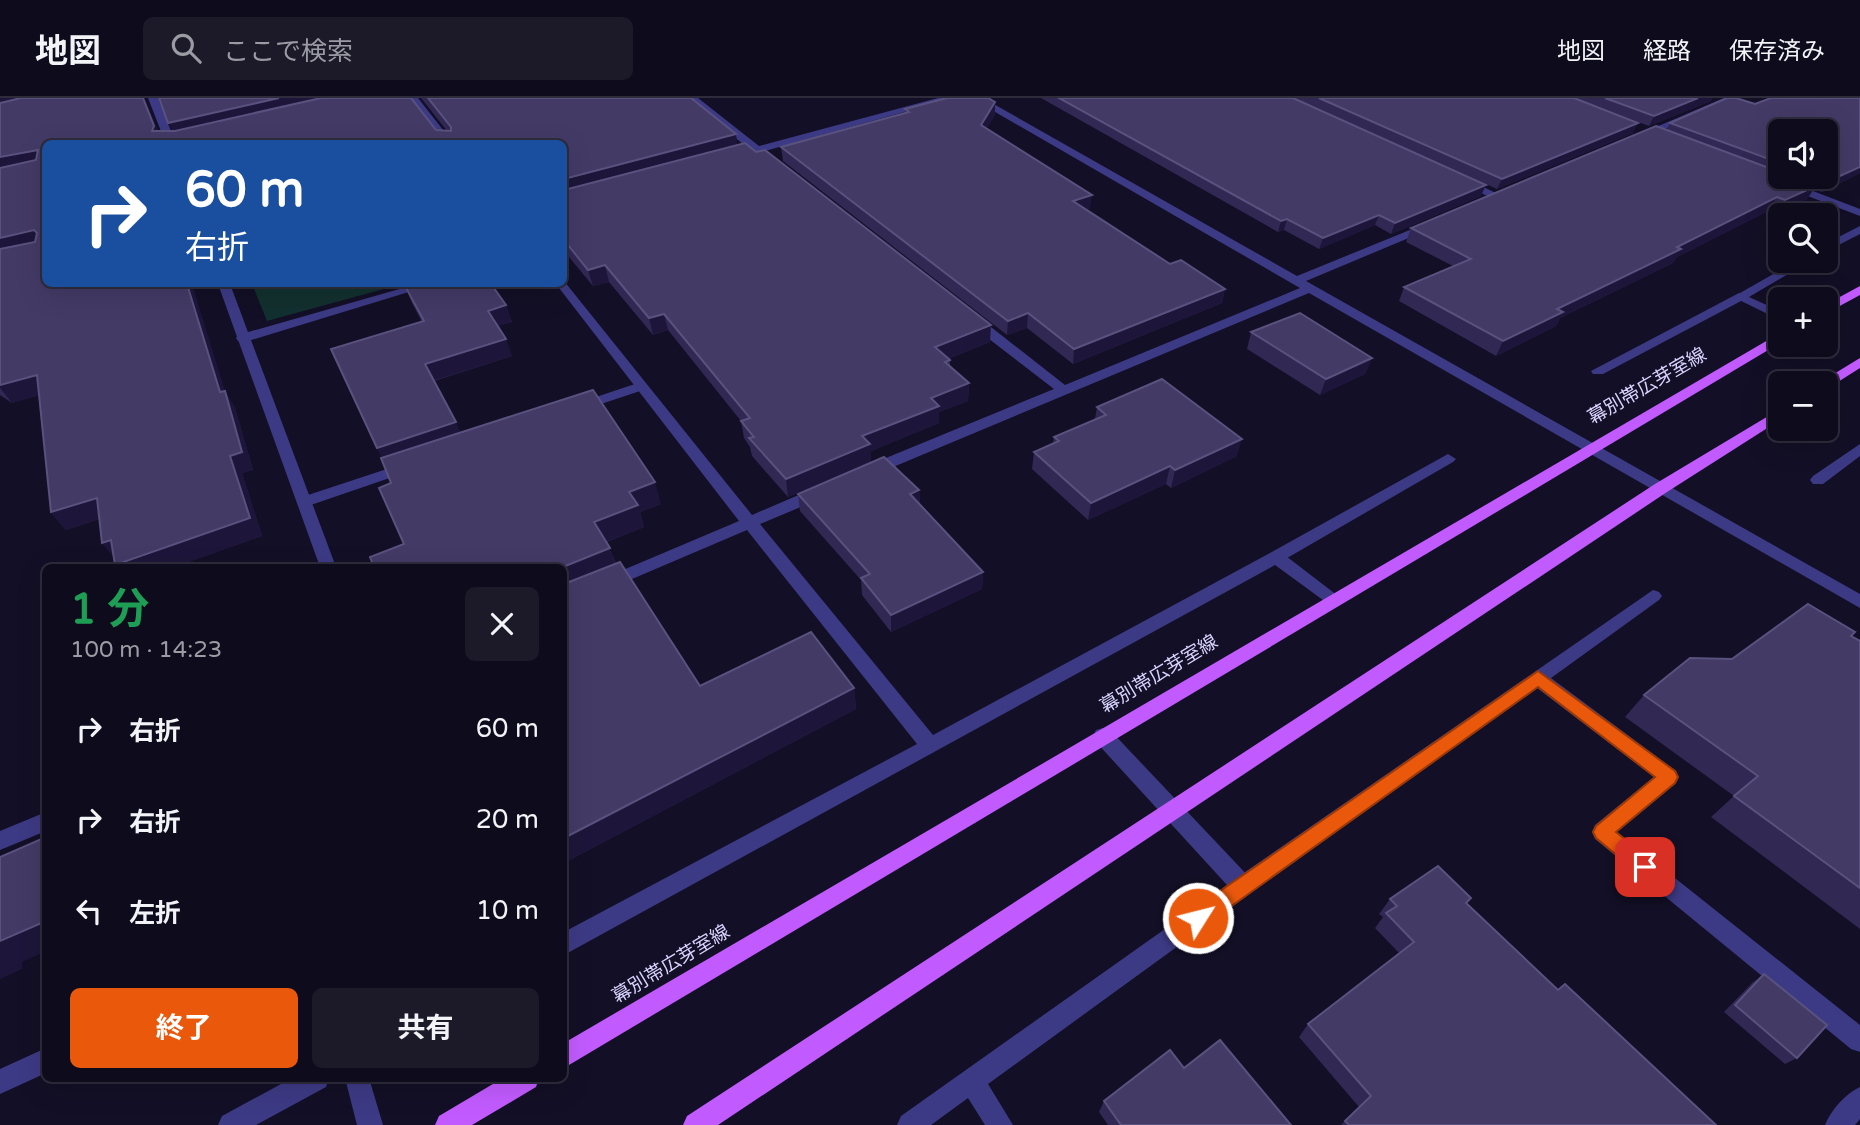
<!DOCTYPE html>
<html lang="ja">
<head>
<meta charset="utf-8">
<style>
	:root { --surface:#0e0b1c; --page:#1c1929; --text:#f1f3f6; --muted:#9b9ba3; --line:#2e2b3b; --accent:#ea580c }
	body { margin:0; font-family:"Varela Round","Noto Sans JP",sans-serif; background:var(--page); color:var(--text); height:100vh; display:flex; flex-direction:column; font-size:26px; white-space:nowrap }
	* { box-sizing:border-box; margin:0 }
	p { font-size:23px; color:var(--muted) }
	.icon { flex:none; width:38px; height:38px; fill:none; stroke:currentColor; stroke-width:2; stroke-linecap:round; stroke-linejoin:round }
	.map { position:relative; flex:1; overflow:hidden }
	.sheet { position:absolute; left:42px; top:466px; width:525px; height:518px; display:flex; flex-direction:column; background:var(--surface); border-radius:10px; box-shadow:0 7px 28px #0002,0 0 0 2px var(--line) }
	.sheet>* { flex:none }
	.hud { position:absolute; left:42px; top:42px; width:525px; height:147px; border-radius:10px; box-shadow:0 7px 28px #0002,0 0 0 2px var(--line); background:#1a4fa0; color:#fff; overflow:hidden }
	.tools { position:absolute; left:1768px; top:21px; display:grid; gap:14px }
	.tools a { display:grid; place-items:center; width:70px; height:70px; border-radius:10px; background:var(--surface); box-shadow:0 7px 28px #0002,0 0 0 2px var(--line); font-size:35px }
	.pin { position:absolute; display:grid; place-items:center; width:60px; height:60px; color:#fff; margin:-30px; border-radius:14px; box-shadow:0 4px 10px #0006 }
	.me { position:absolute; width:77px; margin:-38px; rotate:54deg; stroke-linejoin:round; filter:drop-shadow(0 0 5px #0008) }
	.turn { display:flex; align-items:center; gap:24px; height:147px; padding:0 28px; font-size:32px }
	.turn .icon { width:91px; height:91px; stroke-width:2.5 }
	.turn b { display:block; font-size:49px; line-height:60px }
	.round { display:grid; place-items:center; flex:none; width:74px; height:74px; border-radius:10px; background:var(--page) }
	.headline { display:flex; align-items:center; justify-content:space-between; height:119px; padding:0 28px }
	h1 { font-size:42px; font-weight:700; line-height:52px; color:#1e9e55 }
	.cta { display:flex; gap:14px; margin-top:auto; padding:14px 28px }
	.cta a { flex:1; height:80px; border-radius:10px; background:var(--accent); color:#fff; font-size:28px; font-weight:700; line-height:80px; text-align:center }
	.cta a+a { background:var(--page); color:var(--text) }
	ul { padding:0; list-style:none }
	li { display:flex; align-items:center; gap:21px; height:91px; padding:0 28px }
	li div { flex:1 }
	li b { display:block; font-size:26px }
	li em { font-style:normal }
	header { display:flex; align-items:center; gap:42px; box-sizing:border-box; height:98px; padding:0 35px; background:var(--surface); border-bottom:2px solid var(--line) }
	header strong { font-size:33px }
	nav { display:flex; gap:38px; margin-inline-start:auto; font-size:24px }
	.search { width:490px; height:63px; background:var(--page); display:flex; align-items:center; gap:18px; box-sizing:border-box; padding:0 24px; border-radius:10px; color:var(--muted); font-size:26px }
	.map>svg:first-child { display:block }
</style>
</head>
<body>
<header>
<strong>地図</strong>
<div class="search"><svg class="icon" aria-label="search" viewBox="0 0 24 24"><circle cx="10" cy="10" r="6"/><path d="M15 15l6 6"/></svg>ここで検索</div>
<nav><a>地図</a><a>経路</a><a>保存済み</a></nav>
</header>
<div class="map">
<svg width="1860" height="1027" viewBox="0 0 1860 1027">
	<rect width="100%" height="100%" fill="#130f26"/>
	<polygon fill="#12302f" points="252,186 402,186 267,223"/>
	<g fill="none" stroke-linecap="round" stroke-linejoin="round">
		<g fill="#3d3a85" fill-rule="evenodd">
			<polygon points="417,186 435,186 248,243 238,243 236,240 238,237"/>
			<polygon points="1739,195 1743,196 1743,202 1603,276 1593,276 1591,273"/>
			<polygon points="641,284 648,288 646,291 580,313 573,309 575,306"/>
			<polygon points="1860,346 1860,358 1823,386 1813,386 1810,382 1813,378"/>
			<polygon points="1448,356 1456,361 1453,364 1282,463 1270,463 1268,459 1270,455"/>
			<polygon points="408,364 413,366 416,369 413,372 305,409 297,404 299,400"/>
			<polygon points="1653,492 1659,494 1662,498 1659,502 1551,580 1676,673 1679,679 1676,685 1617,734 1860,927 1860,954 1851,951 1595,741 1592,734 1595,727 1654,679 1537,590 1251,795 1243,798 1235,795 1232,788 1235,781"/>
			<polygon points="46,950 46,975 0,996 0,971"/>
		</g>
		<g fill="#3d3a85" fill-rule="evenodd">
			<polygon points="148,0 158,0 176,46 166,46"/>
			<polygon points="408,0 418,0 454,46 443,46"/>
			<polygon points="687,0 698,0 759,48 938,0 954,0 765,53 782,68 777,71 755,56 745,56 745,52 749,51"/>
			<polygon points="971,0 983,0 1297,178 1427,125 1435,125 1435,129 1306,183 1860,496 1860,510 1309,195 874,377 864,377 861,373 864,369 1054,291 967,224 967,218 977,218 1065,287 1300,190"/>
			<polygon points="1724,0 1737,0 1644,40 1635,38"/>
			<polygon points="1459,81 1467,81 1504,99 1494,101 1459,85"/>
			<polygon points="1784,85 1792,85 1860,111 1860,118 1784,89"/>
			<polygon points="1860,128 1860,136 1825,154 1825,146"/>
			<polygon points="1796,163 1810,163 1749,199 1780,213 1780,222 1733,199"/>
			<polygon points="564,183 752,417 815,390 827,390 829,394 827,398 760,426 933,637 1270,455 1282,455 1342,501 1339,505 1327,505 1275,467 564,857 564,834 917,646 747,432 564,510 564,497 739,423 556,186 564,186"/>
			<polygon points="218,186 230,186 336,469 320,469"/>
			<polygon points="1103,630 1110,632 1251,781 1254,788 1251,795 988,986 1013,1027 985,1027 968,1000 931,1027 897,1027 901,1018 1227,787 1096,644 1093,638 1096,632"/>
			<polygon points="46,714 46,733 0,752 0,733"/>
			<polygon points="292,980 329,980 326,989 256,1027 218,1027 222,1018"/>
			<polygon points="345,980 369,980 383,1027 357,1027"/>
			<path d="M1860 989V1021L1855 1027H1825C1831 1012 1845 996 1860 989Z"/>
		</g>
		<g fill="#c25bff" fill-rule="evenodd">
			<polygon points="1860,188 1860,197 1825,216 1825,207"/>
			<polygon points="1780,235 1780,245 564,970 564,945"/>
			<polygon points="1860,260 1860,270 1830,289 1825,290 1825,285 1819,285"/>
			<polygon points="1780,311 1780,322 1667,394 718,1027 683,1027 687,1018 1655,386"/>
			<polygon points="503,980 539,980 536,989 472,1027 435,1027 439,1018"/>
		</g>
	</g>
	<g fill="#312854" fill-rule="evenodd">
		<polygon points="0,0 144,0 158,33 447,33 421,0 691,0 737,47 756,54 990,244 948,261 950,262 950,269 969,285 968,303 939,314 939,325 871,353 871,364 788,399 752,358 750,349 744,340 741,323 668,232 653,237 609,184 593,188 564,153 564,46 46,46 46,186 226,296 235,310 253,372 242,375 262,438 174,469 117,469 114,459 102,445 99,421 66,432 51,414 39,297 12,305 0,297"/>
		<polygon points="1041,0 1293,0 1481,98 1391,136 1375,127 1319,151 1284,132 1278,134"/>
		<polygon points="1294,0 1712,0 1711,3 1649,28 1592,7 1633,35 1497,91"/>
		<path d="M1727 0H1736L1755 6 1771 0H1860V75L1822 94 1814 91 1807 101 1776 116 1768 113 1677 159 1673 165 1560 220 1556 228 1496 258 1399 203 1404 189 1453 168 1406 144 1411 130 1656 28 1666 32 1670 25ZM1780 33H1825V79H1780Z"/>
		<polygon points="995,4 995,17 986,31 1090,110 1086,112 1170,166 1225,191 1222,205 1073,266 1027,230 1007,237 783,63 781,49 905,15 905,11"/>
		<polygon points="405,188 506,207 512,224 497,228 512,258 434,283 460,335 661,406 640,414 644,429 607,444 616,466 700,588 854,590 856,611 564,765 564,469 404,446 391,385 382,360 422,224 412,205"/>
		<polygon points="1251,234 1372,260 1365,276 1320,297 1247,251"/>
		<polygon points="1097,309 1237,358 1171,390 1166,386 1088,422 1032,371 1034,354 1053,345 1054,339 1095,321"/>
		<polygon points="919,392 920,406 983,474 982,491 891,534 862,497 861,482 800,413 798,396"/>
		<polygon points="1852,538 1860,543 1860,831 1711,719 1734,698 1625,619 1644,597 1732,561"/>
		<polygon points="1390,801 1467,805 1557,892 1716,1027 1341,1027 1359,1009 1299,939 1308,926 1400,856 1375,830 1383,819 1379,816"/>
		<polygon points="1764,876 1797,960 1785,966 1724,914 1753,884"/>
		<polygon points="1184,970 1291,1027 1108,1027 1099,1014 1104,1003"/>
	</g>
	<g fill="#1d163a">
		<polygon points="0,0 52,0 0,10"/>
		<polygon points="143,0 144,0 148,8 162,43 152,33"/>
		<polygon points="279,0 349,0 176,40 168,25"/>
		<polygon points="1698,0 1712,0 1711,3 1649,28 1654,18"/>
		<polygon points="995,4 995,17 981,40 981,27"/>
		<polygon points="1638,25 1633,35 1497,91 1502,81"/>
		<polygon points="736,36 738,52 564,98 564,81"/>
		<polygon points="38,52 46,64 0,76 0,59"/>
		<polygon points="1860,69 1860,75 1822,94 1829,83"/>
		<polygon points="1486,87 1481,98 1391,136 1395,125"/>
		<polygon points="1816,88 1807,101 1776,116 1785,102"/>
		<polygon points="1092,97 1090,110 1072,117 1073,103"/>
		<polygon points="1777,99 1768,113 1677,159 1673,165 1560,220 1556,228 1496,258 1503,243 1557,211 1677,149"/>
		<polygon points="1379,117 1375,127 1319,151 1323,140"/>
		<polygon points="1287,121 1284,132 1278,134 1281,123"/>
		<polygon points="34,132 45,148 0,159 0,140"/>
		<polygon points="605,167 609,184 593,188 588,172"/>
		<polygon points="187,186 192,186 226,296 235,310 253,372 242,375 262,438 174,469 117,469 115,467 230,358 220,294"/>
		<polygon points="1225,191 1222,205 1073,266 1074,251"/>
		<polygon points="506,207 512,224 494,229 488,213"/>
		<polygon points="1028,215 1027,230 1007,237 1008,223"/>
		<polygon points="664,216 668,232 653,237 649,220"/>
		<polygon points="991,227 990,244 935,266 935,249"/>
		<polygon points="506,241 512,258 432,283 425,266"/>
		<polygon points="1372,260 1365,276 1320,297 1326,281"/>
		<polygon points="37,277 50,294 12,305 0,290 0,287"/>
		<polygon points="969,285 968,303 939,314 939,325 871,353 871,364 788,399 786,381 931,300"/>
		<polygon points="456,324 463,341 386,368 377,350"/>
		<polygon points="1242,341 1237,358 1171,390 1175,372"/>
		<polygon points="1170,368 1166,386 1088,422 1091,405"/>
		<polygon points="655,384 661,406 640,414 644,429 601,446 594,424 629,394"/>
		<polygon points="919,392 920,408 910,396"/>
		<polygon points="97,400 111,417 66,432 51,414"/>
		<polygon points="111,442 117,463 102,445"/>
		<polygon points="610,450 617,472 564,494 563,469"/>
		<polygon points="983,474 982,491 891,534 891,517"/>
		<polygon points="854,590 856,611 564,765 564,740"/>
		<polygon points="46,823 46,853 22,864 22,871 0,881 0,843"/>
	</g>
	<g fill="#433a66" stroke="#5a527e" stroke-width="2">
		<polygon points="21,0 143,0 154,28 152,33 175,33 321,0 411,0 436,32 451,33 451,29 428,0 691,0 736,36 564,81 564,46 46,46 46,186 187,186 220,294 225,293 242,354 230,358 250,420 115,467 111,442 102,445 97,400 51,414 37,277 0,287 0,151 35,144 37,135 34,132 0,140 0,70 36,62 38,52 0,59 0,5"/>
		<polygon points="159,0 279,0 168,25"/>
		<polygon points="947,0 988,0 995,4 981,27 1092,97 1073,103 1170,166 1181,162 1225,191 1074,251 1028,215 1008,223 781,49 909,14 905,11"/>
		<polygon points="1059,0 1293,0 1486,87 1395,125 1379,117 1323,140 1287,121 1281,123"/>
		<polygon points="1319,0 1574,0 1638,25 1502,81"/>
		<polygon points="1605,0 1698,0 1654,18"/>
		<polygon points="1727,0 1736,0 1755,6 1771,0 1860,0 1860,69 1829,83 1816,79 1825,79 1825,33 1780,33 1780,65 1670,25"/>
		<polygon points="1656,28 1780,74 1780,79 1792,79 1816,88 1785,102 1777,99 1677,149 1681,151 1557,211 1563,214 1503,243 1404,189 1471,161 1411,130"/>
		<polygon points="745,45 756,54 765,52 991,227 935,249 950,262 945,264 969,285 931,300 939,308 862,338 870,346 786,381 749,340 754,339 741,323 750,320 664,216 649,220 605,167 588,172 564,142 564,92"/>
		<polygon points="416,186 491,186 506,207 488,213 506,241 425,266 456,324 377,350 331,251 424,223 405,188"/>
		<polygon points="1300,215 1372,260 1326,281 1251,234"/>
		<polygon points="1162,281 1242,341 1175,372 1170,368 1091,405 1034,354 1059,343 1054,339 1106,317 1097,309"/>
		<polygon points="593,292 655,384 629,394 638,407 594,424 610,450 563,469 374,469 370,459 404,446 379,390 391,385 381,360"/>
		<polygon points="884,359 919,392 910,396 983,474 891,517 861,480 870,476 798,396"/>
		<polygon points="620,464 700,588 811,534 854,590 564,740 564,486"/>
		<polygon points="1808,506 1855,534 1851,538 1860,543 1860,790 1734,698 1758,678 1644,597 1690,560 1732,561"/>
		<polygon points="46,739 46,823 0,843 0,759"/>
		<polygon points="1438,768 1471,800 1466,805 1558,892 1565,886 1716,1027 1349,1027 1345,1023 1371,998 1308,926 1414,844 1386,815 1397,808 1390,801"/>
		<polygon points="1764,876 1827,927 1797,960 1735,907"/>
		<polygon points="1220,942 1291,1027 1121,1027 1104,1003 1170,952 1184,970"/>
	</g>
	<polygon fill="#ea580c" stroke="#983908" stroke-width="2" points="1538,573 1675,673 1678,679 1675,685 1616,734 1652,763 1655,769 1652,775 1645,778 1638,775 1596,740 1593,734 1596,728 1655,679 1538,589 1205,827 1198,830 1191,827 1188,820 1191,813"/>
	<g text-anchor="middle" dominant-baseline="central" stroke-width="7" stroke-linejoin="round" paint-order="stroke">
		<g font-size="19" fill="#d9d4ff" stroke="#130f26">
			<text transform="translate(1647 288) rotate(-30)">幕別帯広芽室線</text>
			<text transform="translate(1159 576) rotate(-31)">幕別帯広芽室線</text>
			<text transform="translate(671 866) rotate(-31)">幕別帯広芽室線</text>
		</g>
	</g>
</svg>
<div class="tools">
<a><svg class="icon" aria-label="sound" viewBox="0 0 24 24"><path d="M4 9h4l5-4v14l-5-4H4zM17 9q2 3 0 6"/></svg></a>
<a><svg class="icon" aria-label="search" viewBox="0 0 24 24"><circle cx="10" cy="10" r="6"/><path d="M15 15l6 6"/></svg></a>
<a>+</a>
<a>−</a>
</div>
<div class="pin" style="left:1645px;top:769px;background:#d93025"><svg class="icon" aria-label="arrive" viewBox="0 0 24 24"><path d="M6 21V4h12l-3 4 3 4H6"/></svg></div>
<svg class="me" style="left:1198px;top:820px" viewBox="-20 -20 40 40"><circle r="17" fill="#ea580c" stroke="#fff" stroke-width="3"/><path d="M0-11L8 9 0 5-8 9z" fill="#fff"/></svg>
<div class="hud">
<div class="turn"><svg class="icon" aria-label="right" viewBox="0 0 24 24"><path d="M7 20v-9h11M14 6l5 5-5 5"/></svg><div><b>60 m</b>右折</div></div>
</div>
<section class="sheet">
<div class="headline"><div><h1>1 分</h1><p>100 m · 14:23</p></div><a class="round"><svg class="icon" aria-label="close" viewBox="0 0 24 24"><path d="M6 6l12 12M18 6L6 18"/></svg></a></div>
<ul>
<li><svg class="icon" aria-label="right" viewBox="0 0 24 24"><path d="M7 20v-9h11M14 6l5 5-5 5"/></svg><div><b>右折</b></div><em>60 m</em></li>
<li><svg class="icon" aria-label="right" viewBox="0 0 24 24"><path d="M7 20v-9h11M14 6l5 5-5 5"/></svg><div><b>右折</b></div><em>20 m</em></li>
<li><svg class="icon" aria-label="left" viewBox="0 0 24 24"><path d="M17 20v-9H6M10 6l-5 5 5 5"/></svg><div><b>左折</b></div><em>10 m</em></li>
</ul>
<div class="cta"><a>終了</a><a>共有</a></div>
</section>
</div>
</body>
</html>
